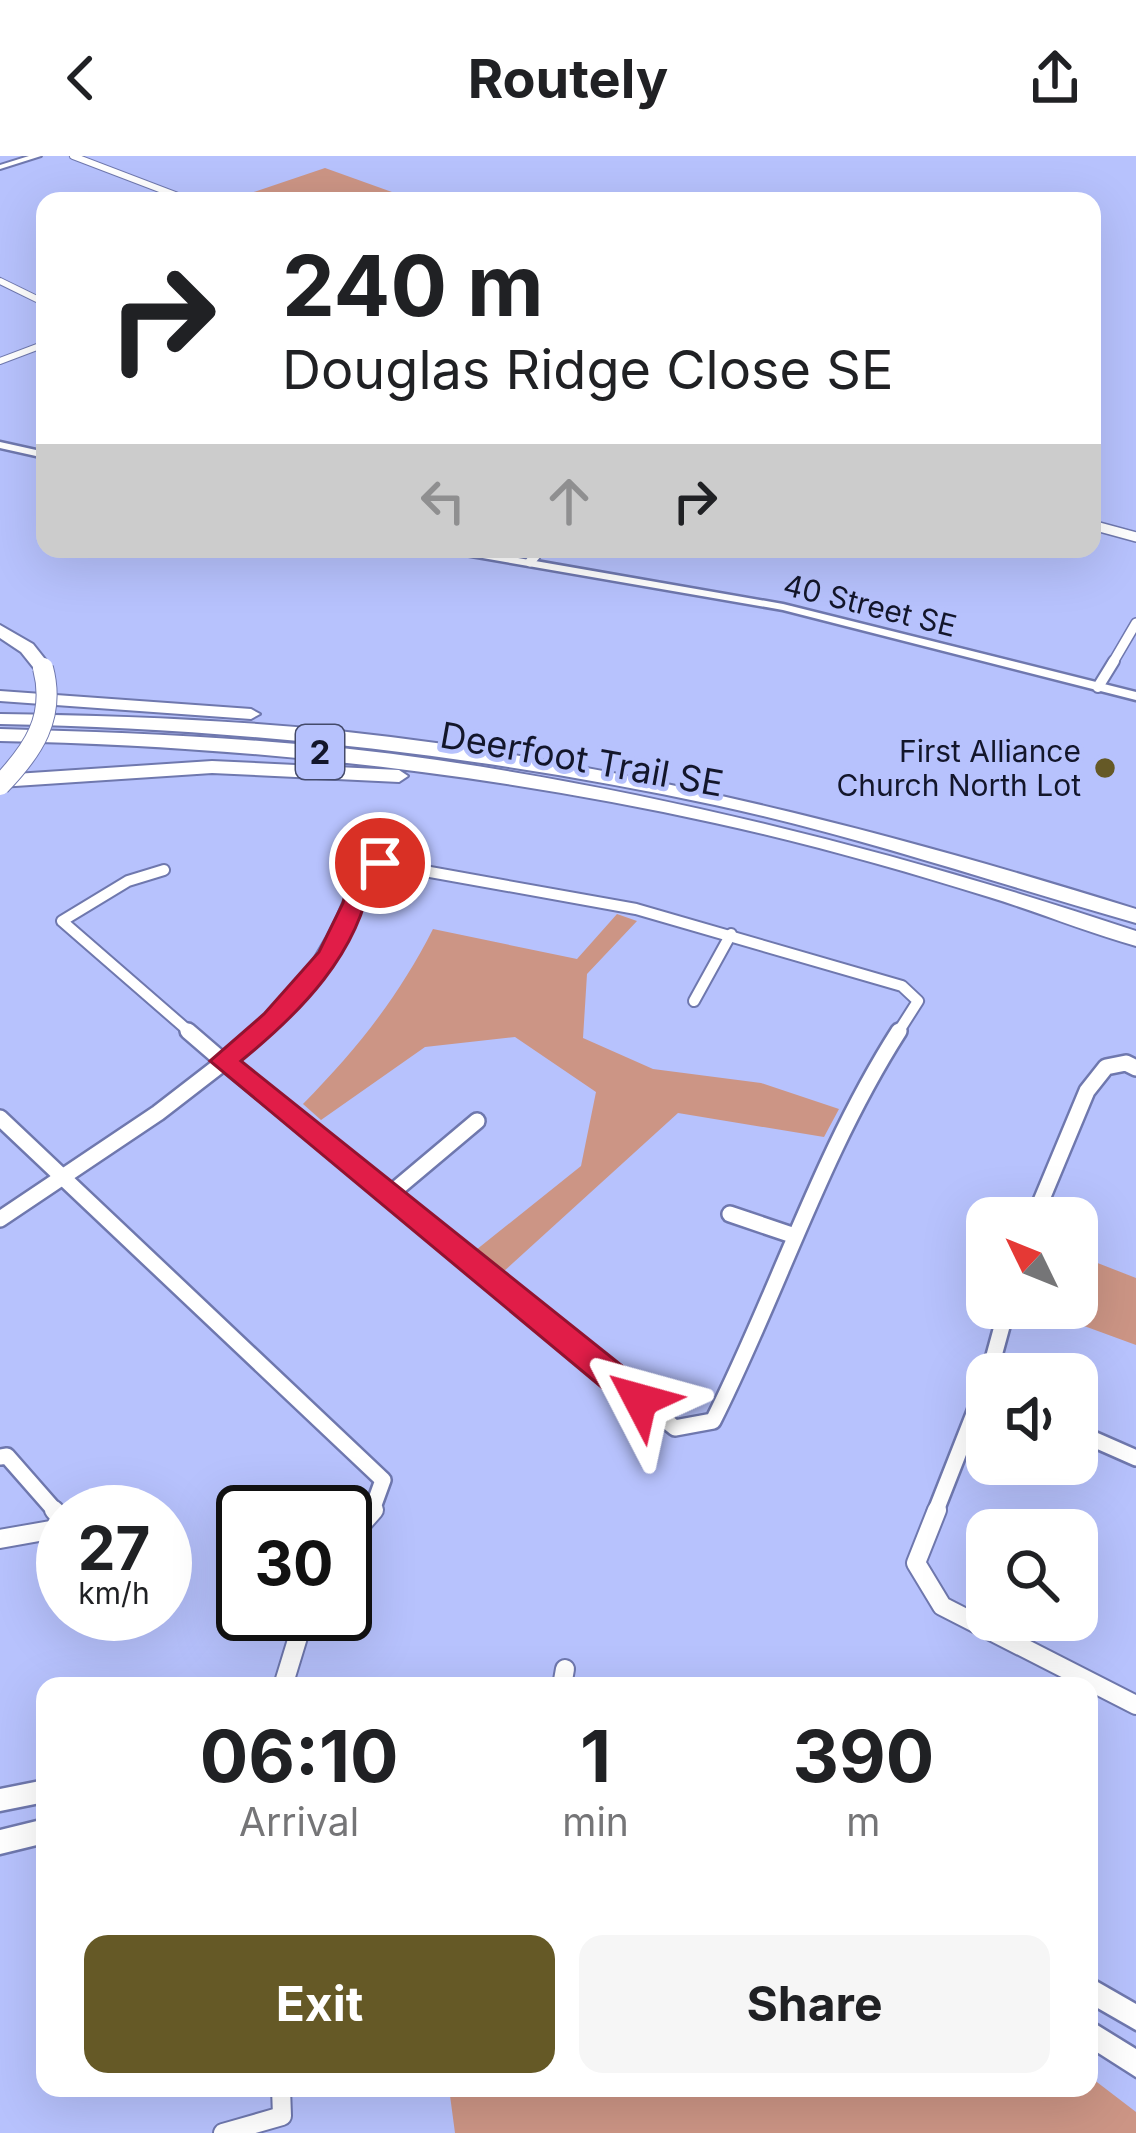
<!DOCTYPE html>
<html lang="en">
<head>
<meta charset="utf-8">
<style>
	:root { --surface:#fff; --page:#f6f6f6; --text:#202124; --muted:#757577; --accent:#655926 }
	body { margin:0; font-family:Inter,sans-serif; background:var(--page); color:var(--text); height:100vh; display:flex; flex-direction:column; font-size:45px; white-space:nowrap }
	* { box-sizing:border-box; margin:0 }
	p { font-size:39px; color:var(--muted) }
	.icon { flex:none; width:66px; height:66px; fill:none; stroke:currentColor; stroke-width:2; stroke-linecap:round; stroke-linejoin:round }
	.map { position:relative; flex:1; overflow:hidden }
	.details { position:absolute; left:36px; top:1521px; width:1062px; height:420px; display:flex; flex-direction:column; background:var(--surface); border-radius:24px; box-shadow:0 12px 48px #0002 }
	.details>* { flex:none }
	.top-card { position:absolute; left:36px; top:36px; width:1065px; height:366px; border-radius:24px; box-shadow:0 12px 48px #0002; background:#fff; color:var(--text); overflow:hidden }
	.needle { width:78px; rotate:313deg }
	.tools { position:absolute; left:966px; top:1041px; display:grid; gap:24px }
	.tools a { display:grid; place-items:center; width:132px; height:132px; border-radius:24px; background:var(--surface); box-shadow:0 12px 48px #0002; font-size:60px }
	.speed { position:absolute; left:36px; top:1329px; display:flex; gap:24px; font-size:60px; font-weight:700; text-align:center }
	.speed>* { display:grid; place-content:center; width:156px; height:156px; border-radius:50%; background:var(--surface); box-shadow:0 12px 48px #0002; line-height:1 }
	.speed small { font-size:30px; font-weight:400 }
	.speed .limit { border:6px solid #111; border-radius:18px; background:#fff; color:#111 }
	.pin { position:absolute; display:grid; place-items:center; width:102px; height:102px; color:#fff; margin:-51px; border:6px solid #fff; border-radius:50%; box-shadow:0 3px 12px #0007 }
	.me { position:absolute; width:132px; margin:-66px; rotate:309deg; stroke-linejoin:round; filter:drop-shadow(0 0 9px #0008) }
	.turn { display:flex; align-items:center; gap:42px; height:252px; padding:0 48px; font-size:54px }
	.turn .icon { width:156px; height:156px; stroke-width:2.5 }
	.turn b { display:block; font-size:84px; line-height:102px }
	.lanes { display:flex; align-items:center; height:114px; padding:0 48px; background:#0003; justify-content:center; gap:60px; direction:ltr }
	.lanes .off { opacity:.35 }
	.eta { display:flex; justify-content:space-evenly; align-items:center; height:204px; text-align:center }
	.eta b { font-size:72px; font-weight:700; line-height:84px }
	.button { display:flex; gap:24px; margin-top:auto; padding:24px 48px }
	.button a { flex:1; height:138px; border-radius:24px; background:var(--accent); color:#fff; font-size:48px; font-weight:700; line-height:138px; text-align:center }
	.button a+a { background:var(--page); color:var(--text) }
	header { display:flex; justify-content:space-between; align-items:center; height:156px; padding:0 48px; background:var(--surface); font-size:54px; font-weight:700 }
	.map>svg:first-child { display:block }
</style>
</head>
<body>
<header><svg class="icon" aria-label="back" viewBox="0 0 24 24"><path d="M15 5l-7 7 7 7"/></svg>Routely<svg class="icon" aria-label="share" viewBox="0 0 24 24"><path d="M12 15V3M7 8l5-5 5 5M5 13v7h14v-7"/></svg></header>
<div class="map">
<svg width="1136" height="1977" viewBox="0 0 1136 1977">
	<rect width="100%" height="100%" fill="#b7c2fd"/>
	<g fill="#cc9585">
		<polygon points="325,12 417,45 227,45"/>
		<path d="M617 758 637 765 587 818 583 882 653 913 761 927 839 953 824 981 678 957 503 1116 476 1094 581 1010 596 936 515 881 425 891 321 964 303 948C356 894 398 842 433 773L577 803Z"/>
		<polygon points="1077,1099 1136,1122 1136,1189 1035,1152 1077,1152"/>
		<polygon points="1089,1920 1136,1956 1136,1977 455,1977 449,1932 1089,1932"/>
	</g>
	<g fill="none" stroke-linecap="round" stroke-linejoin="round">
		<g stroke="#6f78ae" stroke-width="8">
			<g id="minor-far4">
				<polyline points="73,0 191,45"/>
				<polyline points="0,125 45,147"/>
				<polyline points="0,205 45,188"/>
			</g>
		</g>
		<g stroke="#6f78ae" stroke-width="12">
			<g id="minor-far3">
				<polyline points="1092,369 1136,381"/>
				<polyline points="530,406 541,393"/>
				<polyline points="1112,508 1136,467"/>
			</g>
		</g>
		<g stroke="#6f78ae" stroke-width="14">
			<g id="minor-far2">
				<polyline points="1098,531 1114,505"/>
				<polyline points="164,714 128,725 62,765 192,878"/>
				<polyline points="694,845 731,778"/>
				<path d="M256 878C307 832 339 780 360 716L380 707 636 753 902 830 918 845 897 878"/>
			</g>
		</g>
		<g stroke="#6f78ae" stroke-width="20">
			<g id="minor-far1">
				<polyline points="188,875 224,906"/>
				<path d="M224 906 675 1272 713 1265C778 1136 821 997 899 875"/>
				<polyline points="224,906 259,875"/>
				<polyline points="0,962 383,1324 371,1357"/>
				<polyline points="389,1039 477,965"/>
				<polyline points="730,1058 795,1080"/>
				<polyline points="1034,1062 1087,935 1106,911 1126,907 1136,912"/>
				<polyline points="0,1063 158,957 224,906"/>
				<polyline points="989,1218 1007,1152"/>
				<polyline points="1077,1276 1136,1302"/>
				<polyline points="0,1301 7,1300 57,1357"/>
				<polyline points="935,1357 987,1225"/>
			</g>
		</g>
		<g stroke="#6f78ae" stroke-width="22">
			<g id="minor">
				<polyline points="937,1354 916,1407 942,1450 1136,1549"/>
				<polyline points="0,1383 56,1373 60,1361 54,1354"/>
				<polyline points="345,1387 374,1354"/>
				<polyline points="283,1530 305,1458"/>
				<polyline points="562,1530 565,1513"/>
				<polyline points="223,1977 282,1960 281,1932"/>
			</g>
		</g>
		<g stroke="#6f78ae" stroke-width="5">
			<g id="tertiary">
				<polygon points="0,286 45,296 45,302 0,292"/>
				<polygon points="443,393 467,393 783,448 1136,536 1136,544 783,454 448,396"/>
				<polygon points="45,1624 45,1646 0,1655 0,1633"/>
				<polygon points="45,1663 45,1687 0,1698 0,1674"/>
				<polygon points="1089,1821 1136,1848 1136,1874 1089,1847"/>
				<polygon points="1089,1864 1136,1893 1136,1921 1089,1891"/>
			</g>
		</g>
		<g stroke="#6f78ae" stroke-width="4">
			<polygon id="secondary" points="29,0 41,0 0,13 0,9"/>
		</g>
		<g stroke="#6f78ae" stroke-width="4">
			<g id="motorway">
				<polygon points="0,469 33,488 52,512 49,516 37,516 21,496 0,482"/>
				<polygon points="0,535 251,553 260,558 251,563 0,545"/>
				<path d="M0 558C146 560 291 566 436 587 675 621 906 681 1136 753V767C996 727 858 680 715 649 478 598 242 573 0 568Z"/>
				<path d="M0 573C146 577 292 583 437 604 676 639 907 699 1136 775V790C1086 776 1038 756 989 741 899 713 807 687 715 667 479 615 242 590 0 585Z"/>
				<polygon points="212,605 399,614 408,620 399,626 212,617 0,631 0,619"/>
			</g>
		</g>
		<use href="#minor-far4" stroke="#fff" stroke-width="6"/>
		<use href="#minor-far3" stroke="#fff" stroke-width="9"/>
		<use href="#minor-far2" stroke="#fff" stroke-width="10"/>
		<use href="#minor-far1" stroke="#fff" stroke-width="15"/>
		<use href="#minor" stroke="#fff" stroke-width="18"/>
		<use href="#tertiary" fill="#fff" fill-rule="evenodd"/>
		<use href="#secondary" fill="#fff" fill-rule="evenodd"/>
		<use href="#motorway" fill="#fff" fill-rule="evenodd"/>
		<g stroke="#6f78ae" stroke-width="22" stroke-linecap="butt">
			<path id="motorway-bridge" d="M0 629C33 595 56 561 43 512"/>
		</g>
		<use href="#motorway-bridge" stroke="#fff" stroke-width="20"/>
	</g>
	<path fill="#e11d48" stroke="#92132f" stroke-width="3" d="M380 699 391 707 371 720C359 798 300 857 241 905L651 1233 656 1244 651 1254H629L210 905 264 858 319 796 343 747 352 710Z"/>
	<circle fill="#655926" stroke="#b7c2fd" stroke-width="4.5" cx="1105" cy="612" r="12"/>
	<g text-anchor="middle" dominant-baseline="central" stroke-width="9" stroke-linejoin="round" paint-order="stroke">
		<g font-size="30" fill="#13162b" stroke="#b7c2fd">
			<text transform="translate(870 449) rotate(14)">40 Street SE</text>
		</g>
		<g font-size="30" fill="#13162b" stroke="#b7c2fd" text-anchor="end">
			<text x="1081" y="595">First Alliance<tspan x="1081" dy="34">Church North Lot</tspan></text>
		</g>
		<rect fill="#b7c2fd" stroke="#444a6a" stroke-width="3" x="296" y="569" width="48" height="54" rx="9"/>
		<g font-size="33" font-weight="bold" fill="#13162b">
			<text x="320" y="596">2</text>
		</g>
		<g font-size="36" fill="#13162b" stroke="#b7c2fd">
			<text transform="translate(582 603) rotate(10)">Deerfoot Trail SE</text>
		</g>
	</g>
</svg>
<div class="tools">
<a><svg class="needle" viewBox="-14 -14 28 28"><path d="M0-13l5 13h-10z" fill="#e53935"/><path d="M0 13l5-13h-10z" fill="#757577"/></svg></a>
<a><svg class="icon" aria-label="sound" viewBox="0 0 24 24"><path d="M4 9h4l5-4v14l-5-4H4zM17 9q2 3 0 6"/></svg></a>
<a><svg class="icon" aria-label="search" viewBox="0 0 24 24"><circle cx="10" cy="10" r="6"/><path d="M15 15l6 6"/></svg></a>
</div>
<div class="speed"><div>27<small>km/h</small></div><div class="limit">30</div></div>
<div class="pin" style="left:380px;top:707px;background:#d93025"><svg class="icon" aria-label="arrive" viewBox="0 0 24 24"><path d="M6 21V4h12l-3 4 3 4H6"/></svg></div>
<svg class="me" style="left:640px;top:1244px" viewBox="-20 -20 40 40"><path d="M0-17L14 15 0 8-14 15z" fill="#e11d48" stroke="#fff" stroke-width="4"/></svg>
<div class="top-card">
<div class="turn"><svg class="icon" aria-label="right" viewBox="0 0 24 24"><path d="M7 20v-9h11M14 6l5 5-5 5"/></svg><div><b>240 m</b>Douglas Ridge Close SE</div></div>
<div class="lanes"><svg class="icon off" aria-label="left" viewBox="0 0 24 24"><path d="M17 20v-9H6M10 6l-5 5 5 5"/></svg><svg class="icon off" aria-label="ahead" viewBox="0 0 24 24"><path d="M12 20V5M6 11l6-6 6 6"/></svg><svg class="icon" aria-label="right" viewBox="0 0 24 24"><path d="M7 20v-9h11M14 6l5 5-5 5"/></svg></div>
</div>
<section class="details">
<div class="eta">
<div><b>06:10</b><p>Arrival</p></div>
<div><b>1</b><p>min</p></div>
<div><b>390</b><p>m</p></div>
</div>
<div class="button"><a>Exit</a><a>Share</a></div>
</section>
</div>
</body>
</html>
